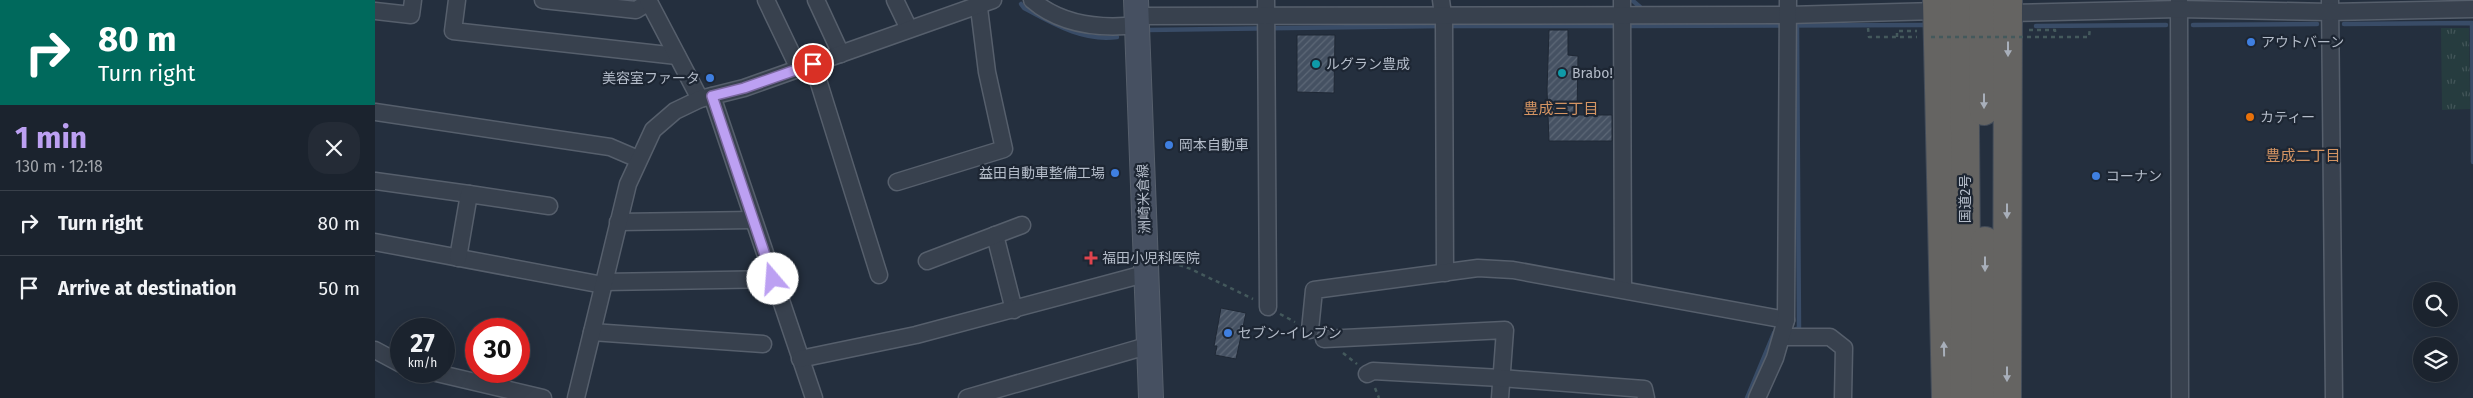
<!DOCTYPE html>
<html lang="en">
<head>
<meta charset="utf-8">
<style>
	:root { --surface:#1b232e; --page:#242b36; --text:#f1f3f6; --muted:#a0a4aa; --line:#39404a; --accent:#bca0f2 }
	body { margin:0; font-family:"Fira Sans","Noto Sans JP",sans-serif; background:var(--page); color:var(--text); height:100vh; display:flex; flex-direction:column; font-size:19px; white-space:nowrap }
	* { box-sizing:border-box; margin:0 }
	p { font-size:16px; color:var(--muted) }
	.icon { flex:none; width:28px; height:28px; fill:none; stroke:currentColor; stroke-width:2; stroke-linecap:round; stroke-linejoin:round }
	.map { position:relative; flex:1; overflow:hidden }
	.panel { display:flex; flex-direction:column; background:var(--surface); width:375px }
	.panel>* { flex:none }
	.hud { background:#00695c; color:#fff; overflow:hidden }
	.buttons { position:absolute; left:2038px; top:282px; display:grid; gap:10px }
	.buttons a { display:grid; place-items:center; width:45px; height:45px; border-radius:50%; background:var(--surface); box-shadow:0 5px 20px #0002,0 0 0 1px var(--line); font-size:25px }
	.speed { position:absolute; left:15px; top:318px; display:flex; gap:10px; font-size:25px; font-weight:700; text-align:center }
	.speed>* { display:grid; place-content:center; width:65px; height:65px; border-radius:50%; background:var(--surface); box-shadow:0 5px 20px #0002,0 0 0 1px var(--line); line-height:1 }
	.speed small { font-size:12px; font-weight:400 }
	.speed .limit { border:8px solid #d22; background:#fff; color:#111 }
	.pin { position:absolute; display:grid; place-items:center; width:42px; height:42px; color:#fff; margin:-21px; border:2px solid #fff; border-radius:50%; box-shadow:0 1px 5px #0007 }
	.me { position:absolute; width:55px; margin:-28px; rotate:342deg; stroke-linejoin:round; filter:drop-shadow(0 0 4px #0008) }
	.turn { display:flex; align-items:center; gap:18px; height:105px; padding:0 15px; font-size:22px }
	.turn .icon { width:65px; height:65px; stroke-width:2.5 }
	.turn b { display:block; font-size:35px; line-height:42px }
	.round { display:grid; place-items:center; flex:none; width:52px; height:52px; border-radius:20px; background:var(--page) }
	.overview { display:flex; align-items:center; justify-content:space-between; height:85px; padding:0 15px }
	h1 { font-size:30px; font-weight:700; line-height:38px; color:var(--accent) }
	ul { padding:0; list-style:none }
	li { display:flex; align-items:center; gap:15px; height:65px; padding:0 15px; border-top:1px solid var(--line) }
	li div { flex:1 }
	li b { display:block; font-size:19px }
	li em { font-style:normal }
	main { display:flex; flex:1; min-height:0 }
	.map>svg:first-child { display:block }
</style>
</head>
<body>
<main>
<section class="panel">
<div class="hud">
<div class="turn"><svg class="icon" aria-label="right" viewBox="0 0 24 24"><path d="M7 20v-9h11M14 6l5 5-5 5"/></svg><div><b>80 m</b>Turn right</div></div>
</div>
<div class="overview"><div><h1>1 min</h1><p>130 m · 12:18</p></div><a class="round"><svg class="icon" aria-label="close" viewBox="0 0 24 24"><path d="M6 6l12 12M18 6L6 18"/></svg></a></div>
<ul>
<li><svg class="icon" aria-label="right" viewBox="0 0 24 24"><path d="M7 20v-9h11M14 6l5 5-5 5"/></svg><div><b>Turn right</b></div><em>80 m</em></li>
<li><svg class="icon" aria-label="arrive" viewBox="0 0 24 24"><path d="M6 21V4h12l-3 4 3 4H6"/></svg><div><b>Arrive at destination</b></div><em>50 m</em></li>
</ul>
</section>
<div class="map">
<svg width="2098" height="398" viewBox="0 0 2098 398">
	<defs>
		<pattern id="grass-tufts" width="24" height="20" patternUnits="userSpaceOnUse" patternTransform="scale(1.25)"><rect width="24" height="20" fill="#263c3f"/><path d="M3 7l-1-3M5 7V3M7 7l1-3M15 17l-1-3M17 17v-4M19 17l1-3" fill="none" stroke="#435659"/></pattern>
		<pattern id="building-hatch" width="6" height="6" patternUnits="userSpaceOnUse" patternTransform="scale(1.25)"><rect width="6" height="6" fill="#455162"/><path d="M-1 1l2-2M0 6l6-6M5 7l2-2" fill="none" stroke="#5d6877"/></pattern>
	</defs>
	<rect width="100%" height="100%" fill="#242f3e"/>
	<polygon fill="url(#grass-tufts)" points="2066,28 2094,28 2095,109 2067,110"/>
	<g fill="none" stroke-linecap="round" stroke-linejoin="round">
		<g stroke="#394c67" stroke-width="4.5">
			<polyline points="1257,0 1265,7 1265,12"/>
			<path d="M646 4 649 8C677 23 708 42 742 37"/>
			<polyline points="1969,24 2097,23 2098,162"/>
			<polyline points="1818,25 1942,24"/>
			<polyline points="1073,26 1243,26"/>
			<polyline points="1251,26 1553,25"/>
			<polyline points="1661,26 1791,25"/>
			<polyline points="772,30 1066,26"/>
			<polyline points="1421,329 1424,329 1422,26"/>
			<polyline points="1372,398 1399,333"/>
		</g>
	</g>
	<g fill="url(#building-hatch)" stroke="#1f2835">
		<polygon points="1174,30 1193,30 1193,55 1203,56 1202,115 1237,115 1237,141 1174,141 1172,90"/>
		<polygon points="922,35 960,35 959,93 922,92"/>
		<polygon points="846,308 871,313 861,359 840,355 842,346 839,346"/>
	</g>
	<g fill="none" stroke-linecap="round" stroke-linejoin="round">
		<g stroke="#565f6c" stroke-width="19">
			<g id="minor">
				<polyline points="82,0 78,31 302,56"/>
				<polyline points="168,0 261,10 274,2"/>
				<polyline points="273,0 325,99"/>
				<polyline points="391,0 424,69"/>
				<polyline points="441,0 466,54"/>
				<polyline points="520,0 534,29"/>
				<path d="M657 0C686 25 726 29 762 25"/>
				<polyline points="891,0 893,307"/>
				<polyline points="1066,0 1069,22 1070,273"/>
				<polyline points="1247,0 1248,289"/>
				<polyline points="1804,0 1805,398"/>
				<polyline points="1955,0 1959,398"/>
				<polyline points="0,11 36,15 38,0"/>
				<polyline points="1633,13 1804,9 1955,12 2098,9"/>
				<polyline points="762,16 1413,15 1562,11"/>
				<polyline points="438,64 504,275"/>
				<polyline points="337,96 439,398"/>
				<polyline points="0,112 235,147 263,159"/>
				<polyline points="0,181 94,194"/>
				<polyline points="522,182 629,149 612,72 603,0"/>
				<polyline points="243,222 378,220"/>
				<polyline points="620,235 639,310"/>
				<polyline points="0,242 228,285"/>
				<polyline points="83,258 94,194 174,206"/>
				<polyline points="552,261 647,225"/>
				<polyline points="229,282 398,279"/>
				<polyline points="935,330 939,290 1103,268 1138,270 1411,320"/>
				<polyline points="217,332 388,344"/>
				<polyline points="1407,337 1455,337 1469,348 1468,398"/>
				<polyline points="949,339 1130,330 1125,398"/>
				<polyline points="0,350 26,364"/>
				<polyline points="425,359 541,335 773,273"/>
				<polyline points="53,371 168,398"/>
				<polyline points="992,374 998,371 1126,378 1269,389 1271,398"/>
				<polyline points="201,398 253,184 278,130 300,111 325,99 369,88 618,0"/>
				<polyline points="592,398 775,345"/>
				<polyline points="1382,398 1400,358 1411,320 1413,0"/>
			</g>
		</g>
		<g stroke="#565f6c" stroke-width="26">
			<polyline id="secondary" points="761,0 776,398"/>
		</g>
		<g stroke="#434c59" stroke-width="30">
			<g id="trunk">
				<polyline points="1562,0 1571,398"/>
				<polyline points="1589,0 1591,259 1589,398"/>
				<polyline points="1608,0 1609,111"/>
				<polyline points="1610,241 1611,398"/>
				<polyline points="1632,398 1633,0"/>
			</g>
		</g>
		<g stroke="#44595c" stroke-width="2.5" stroke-dasharray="4 4" stroke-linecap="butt">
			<polyline points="1493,28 1494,37 1542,37"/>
			<polyline points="1654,30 1680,30 1680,36"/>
			<polyline points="1522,37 1522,31 1542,31"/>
			<polyline points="1652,37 1714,37 1715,27"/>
			<polyline points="789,260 816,269 878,299"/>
			<polyline points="905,314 920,322"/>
			<polyline points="968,353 982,364"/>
			<polyline points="1000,388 1004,398"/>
		</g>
		<use href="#minor" stroke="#38414e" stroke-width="16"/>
		<use href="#secondary" stroke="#465061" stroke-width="24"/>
		<use href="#trunk" stroke="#656462" stroke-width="28"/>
		<polyline stroke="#44595c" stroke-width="2.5" stroke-dasharray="4 4" stroke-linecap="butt" points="1556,37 1648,37"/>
	</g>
	<defs><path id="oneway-solid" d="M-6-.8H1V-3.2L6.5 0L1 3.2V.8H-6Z" transform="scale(1.25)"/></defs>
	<g fill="#a8afba">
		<use href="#oneway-solid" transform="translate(1633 49) rotate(90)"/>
		<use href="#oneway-solid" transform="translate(1609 101) rotate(90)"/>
		<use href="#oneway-solid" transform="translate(1632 211) rotate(90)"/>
		<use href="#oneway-solid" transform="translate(1610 264) rotate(90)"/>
		<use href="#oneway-solid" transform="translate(1569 349) rotate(-91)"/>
		<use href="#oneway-solid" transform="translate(1632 374) rotate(90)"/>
	</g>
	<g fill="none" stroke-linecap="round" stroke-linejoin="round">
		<g stroke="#7a689d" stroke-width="12">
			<polyline id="route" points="398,279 337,96 369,88 438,64"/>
		</g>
		<use href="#route" stroke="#bca0f2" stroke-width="9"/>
	</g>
	<g fill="#3f7fe0" stroke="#1d2633" stroke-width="2">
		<circle cx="1876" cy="42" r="5"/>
		<circle cx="335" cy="78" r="5"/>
		<circle cx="794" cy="145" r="5"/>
		<circle cx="740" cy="173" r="5"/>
		<circle cx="1721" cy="176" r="5"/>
		<circle cx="853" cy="333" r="5"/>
	</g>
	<g fill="#0f9aa8" stroke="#1d2633" stroke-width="2">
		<circle cx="941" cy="64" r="5"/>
		<circle cx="1187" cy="73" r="5"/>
	</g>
	<circle fill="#e8710a" stroke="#1d2633" stroke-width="2" cx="1875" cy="117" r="5"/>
	<path fill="#e0444e" stroke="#1d2633" stroke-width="2" d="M713.5 250.5h5v5h5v5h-5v5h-5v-5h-5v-5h5z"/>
	<g text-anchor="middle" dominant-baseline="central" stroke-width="4.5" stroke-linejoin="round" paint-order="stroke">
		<g font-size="14" fill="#b4bcc9" stroke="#1d2633" text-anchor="start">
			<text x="1886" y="42">アウトバーン</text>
			<text x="951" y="64">ルグラン豊成</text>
			<text x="1197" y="73">Brabo!</text>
			<text x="325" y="78" text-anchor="end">美容室ファータ</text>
			<text x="1885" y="117">カティー</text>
			<text x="804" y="145">岡本自動車</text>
			<text x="730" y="173" text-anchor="end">益田自動車整備工場</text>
			<text x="1731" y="176">コーナン</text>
			<text x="727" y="258">福田小児科医院</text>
			<text x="863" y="333">セブン-イレブン</text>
		</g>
		<g font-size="14" fill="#b4bcc9" stroke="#1d2633">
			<text transform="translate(769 199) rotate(-92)">洲崎米倉線</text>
			<text transform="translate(1590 199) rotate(-90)">国道2号</text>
		</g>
		<g font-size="15" fill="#d59563" stroke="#1d2633">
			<text x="1186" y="109">豊成三丁目</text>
			<text x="1928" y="156">豊成二丁目</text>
		</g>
	</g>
</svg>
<div class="buttons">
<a><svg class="icon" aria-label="search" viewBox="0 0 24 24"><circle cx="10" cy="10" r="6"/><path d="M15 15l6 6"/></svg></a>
<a><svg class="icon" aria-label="layers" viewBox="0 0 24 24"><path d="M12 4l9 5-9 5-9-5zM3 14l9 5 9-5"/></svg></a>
</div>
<div class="speed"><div>27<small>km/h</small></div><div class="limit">30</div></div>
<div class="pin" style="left:438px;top:64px;background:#d93025"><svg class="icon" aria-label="arrive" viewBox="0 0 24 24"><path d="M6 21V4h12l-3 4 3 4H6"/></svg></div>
<svg class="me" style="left:398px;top:279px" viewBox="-20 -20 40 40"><circle r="19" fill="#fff"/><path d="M0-13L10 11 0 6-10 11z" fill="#bca0f2"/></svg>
</div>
</main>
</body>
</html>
